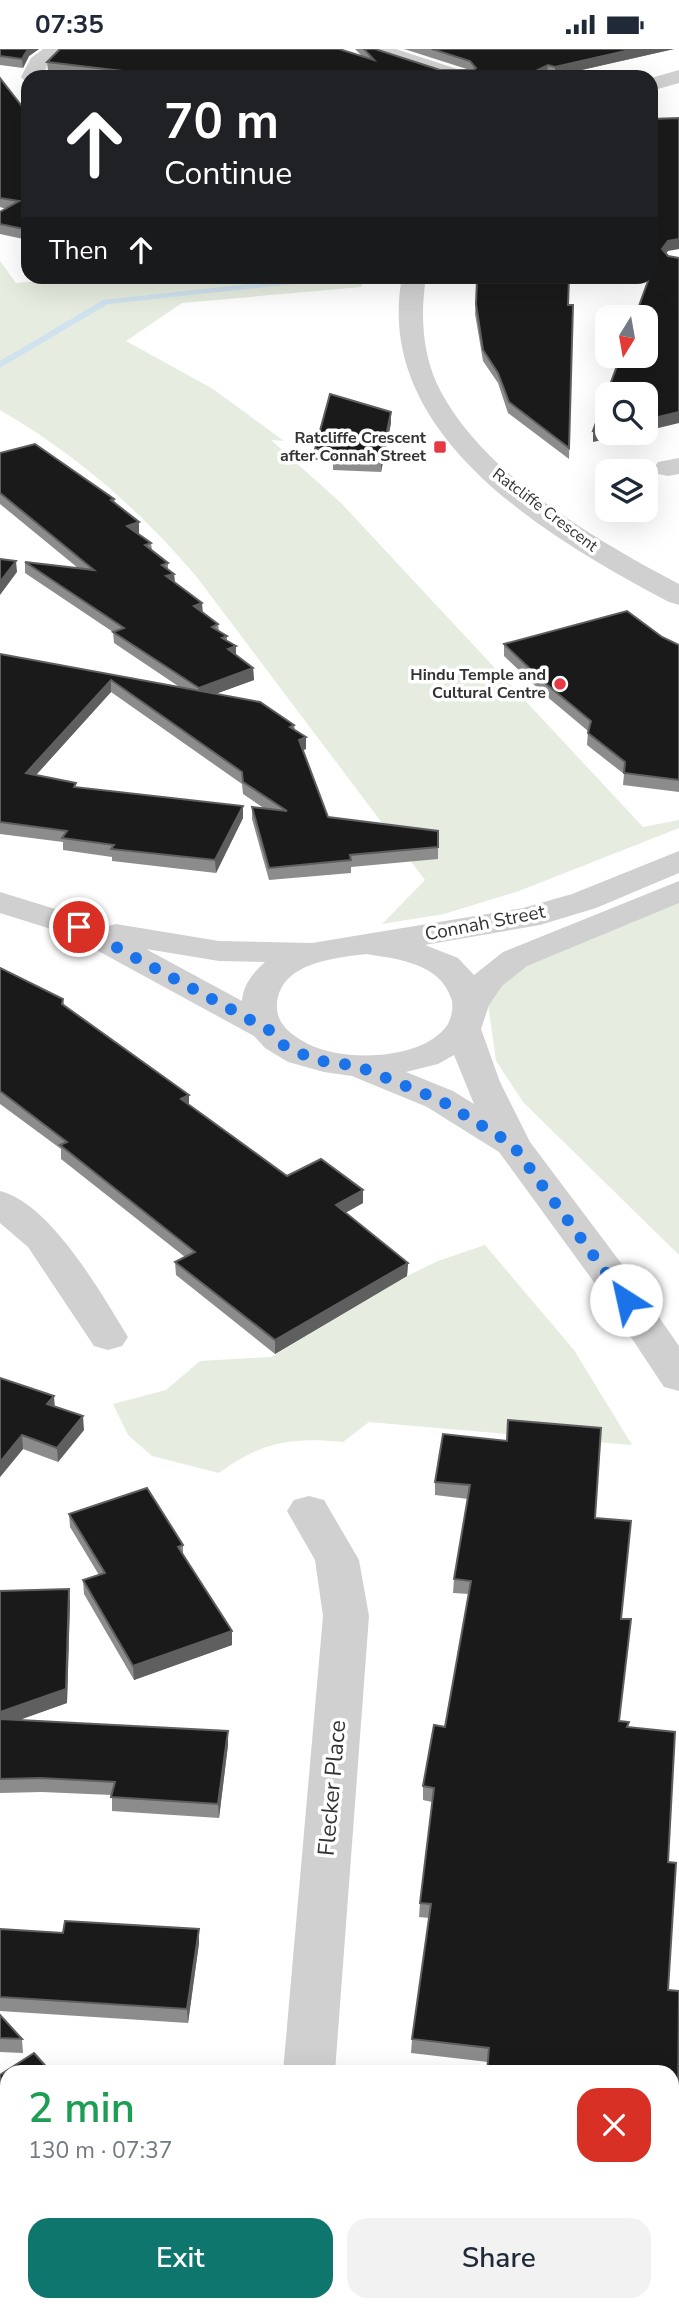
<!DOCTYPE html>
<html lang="en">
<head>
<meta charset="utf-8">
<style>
	:root { --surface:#fff; --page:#f2f2f3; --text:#1f2937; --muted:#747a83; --accent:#0f766e }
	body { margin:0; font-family:"Nunito Sans",sans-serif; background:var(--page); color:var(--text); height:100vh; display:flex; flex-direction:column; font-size:26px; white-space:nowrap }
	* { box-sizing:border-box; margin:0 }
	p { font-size:23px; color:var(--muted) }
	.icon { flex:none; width:38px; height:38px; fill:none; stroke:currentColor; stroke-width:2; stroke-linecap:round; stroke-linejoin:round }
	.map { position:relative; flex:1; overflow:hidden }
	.side { position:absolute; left:0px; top:2016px; width:679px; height:247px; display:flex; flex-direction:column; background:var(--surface); border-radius:21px 21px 0 0; box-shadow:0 7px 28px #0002 }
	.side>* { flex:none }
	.top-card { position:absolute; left:21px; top:21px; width:637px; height:214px; border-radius:21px; box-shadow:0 7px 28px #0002; background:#202124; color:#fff; overflow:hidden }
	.needle { width:46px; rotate:191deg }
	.tools { position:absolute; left:595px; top:256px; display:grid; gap:14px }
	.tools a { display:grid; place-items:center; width:63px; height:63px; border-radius:14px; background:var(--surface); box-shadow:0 7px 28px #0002; font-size:35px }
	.pin { position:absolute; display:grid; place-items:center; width:60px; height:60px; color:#fff; margin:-30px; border:4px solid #fff; border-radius:50%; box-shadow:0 2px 7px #0007 }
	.me { position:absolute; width:77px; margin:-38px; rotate:325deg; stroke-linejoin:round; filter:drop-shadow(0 0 5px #0008) }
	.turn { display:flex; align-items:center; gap:24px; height:147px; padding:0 28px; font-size:32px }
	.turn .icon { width:91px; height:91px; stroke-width:2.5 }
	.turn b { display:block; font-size:49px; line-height:60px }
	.then { display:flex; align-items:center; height:66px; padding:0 28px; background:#0003; gap:14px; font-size:26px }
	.round { display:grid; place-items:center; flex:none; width:74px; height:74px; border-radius:21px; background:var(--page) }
	.head { display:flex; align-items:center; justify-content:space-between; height:119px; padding:0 28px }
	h1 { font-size:42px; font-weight:600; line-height:52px; color:#1e9e55 }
	.cta { display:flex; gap:14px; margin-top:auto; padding:14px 28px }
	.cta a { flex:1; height:80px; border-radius:21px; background:var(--accent); color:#fff; font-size:28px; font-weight:600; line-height:80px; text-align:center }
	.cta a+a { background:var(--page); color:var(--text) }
	.status { display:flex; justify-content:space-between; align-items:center; height:49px; padding:0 35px; background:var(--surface); direction:ltr }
	.status svg { height:19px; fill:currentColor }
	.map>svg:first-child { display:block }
</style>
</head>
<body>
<div class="status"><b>07:35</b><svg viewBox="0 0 49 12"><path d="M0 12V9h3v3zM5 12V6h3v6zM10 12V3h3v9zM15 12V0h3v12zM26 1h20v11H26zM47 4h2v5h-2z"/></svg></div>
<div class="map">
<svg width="679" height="2262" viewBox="0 0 679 2262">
	<rect width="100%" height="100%" fill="#fff"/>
	<g fill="#e6ecdf">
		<path d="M0 212 16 234 83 228H365L361 238 182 254 126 292 213 340 284 392 271 391 342 455 643 778 679 771V779L519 842 444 865 382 875 425 831 196 527C139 460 76 405 0 361Z"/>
		<polygon points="679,850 679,1206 523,1053 496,1012 488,955 510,921"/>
		<path d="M485 1196 574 1301 632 1396 369 1373 343 1393C291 1388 261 1393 219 1424L152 1407 128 1386 113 1355 166 1341 200 1312 271 1308 407 1227 438 1212Z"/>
	</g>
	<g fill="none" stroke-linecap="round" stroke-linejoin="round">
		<polygon fill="#cfe2ee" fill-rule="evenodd" points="312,228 335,228 331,231 108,255 0,319 0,312 103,251"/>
		<g fill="#d0d0d0" fill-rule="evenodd">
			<polygon points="43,0 66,0 47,16 43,28 28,28 28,33 25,32 21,28 31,9"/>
			<polygon points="365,0 396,0 469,24 473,28 441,28 368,4"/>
			<polygon points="679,21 679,34 651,42 651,29"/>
			<path d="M402 228H426C420 266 422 308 441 343 486 427 597 492 679 535V556L669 553C550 490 372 387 402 228Z"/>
			<polygon points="679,409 679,425 668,427 658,425 654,419 658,413"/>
			<path d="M679 802V824L596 859 540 876 425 896 458 909 474 926 503 903 679 832V854L527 917 502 937 489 956 481 980 500 1033 530 1093 627 1222 679 1297V1342L664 1338 599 1240 499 1103 427 1058 352 1027 324 1023 288 1013 265 999 254 987 67 885 0 864V843L91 871 104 878 116 875 219 892 312 894 523 859 572 845ZM146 900 219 912 265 913C253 924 243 936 242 952ZM366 905C398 910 439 914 451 949 454 956 452 967 448 975 424 1012 343 1013 308 995 292 986 276 976 277 956 279 914 334 909 366 905ZM454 1006 474 1055 453 1042 406 1023 438 1015Z"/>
			<path d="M0 1142C51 1155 101 1244 128 1288L122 1297 108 1301 94 1297 28 1198 0 1174Z"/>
			<polygon points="309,1447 324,1451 359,1511 369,1567 335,2023 283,2023 323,1567 315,1511 287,1462 294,1451"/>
			<polygon points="672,2154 679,2155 679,2203 672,2202"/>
			<polygon points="7,2251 7,2256 67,2256 64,2262 2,2262"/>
		</g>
	</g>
	<g fill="#8c8c8c">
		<polygon points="0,0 39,0 29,7 23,19 0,16"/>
		<polygon points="355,0 375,0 440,21 470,21 404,0 674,0 555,27 547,25 542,28 98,28 48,22 47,13 362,7"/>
		<polygon points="0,29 28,65 28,191 0,185 0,163 6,160 0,158"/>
		<polygon points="477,231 568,256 573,256 569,410 508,364 498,334 483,312 475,265"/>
		<polygon points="391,374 381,423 333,421 333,411 315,411 315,400"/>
		<polygon points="0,404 114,450 115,454 139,473 139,484 138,485 151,494 152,501 168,514 168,521 174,525 175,534 203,563 218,575 219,582 227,587 227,592 236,597 236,606 253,619 254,631 215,645 294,676 295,681 306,688 306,700 303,701 328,768 438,782 438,810 351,818 351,824 269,831 252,770 252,758 265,760 243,745 242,735 111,643 36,726 76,738 243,757 243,769 216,824 112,812 112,808 63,801 63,793 0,785 0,605 181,639 114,594 113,583 25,524 25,513 78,519 0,455"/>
		<polygon points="662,588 679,596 679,743 623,736 624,725 587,696 588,682 545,646 504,607 504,595"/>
		<polygon points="0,919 63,950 64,956 189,1046 189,1056 287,1127 363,1141 363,1154 345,1164 408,1214 407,1227 275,1305 176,1226 175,1213 185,1208 61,1110 61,1100 0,1055"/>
		<polygon points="0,1329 54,1357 84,1381 58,1413 23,1400 0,1428"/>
		<polygon points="443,1385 595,1469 621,1570 620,1672 628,1678 668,1813 668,1941 679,2046 677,2072 672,2071 672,2023 488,2013 411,2004 412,1990 429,1869 419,1868 420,1854 432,1753 423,1751 423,1737 445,1678 469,1545 453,1544 454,1530 468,1450 435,1446 435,1433"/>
		<polygon points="69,1465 183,1496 183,1505 232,1582 232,1596 134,1631 84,1545 83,1531 99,1526 70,1478"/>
		<polygon points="0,1542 70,1553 67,1654 18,1671 228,1696 219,1769 112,1762 112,1746 42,1743 0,1744"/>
		<polygon points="0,1880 199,1894 188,1974 0,1962"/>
		<polygon points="0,1966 22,1990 23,2004 0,2003"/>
	</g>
	<g fill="#5f5f5f">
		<polygon points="28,0 39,0 29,7 23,19 22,10"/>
		<polygon points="634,0 674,0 555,27 555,18"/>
		<polygon points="548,16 547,25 542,28 511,28"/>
		<polygon points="679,190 679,200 668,202 661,210 662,200 668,192"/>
		<polygon points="391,363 391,374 381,423 381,412"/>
		<polygon points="679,363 679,374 646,382 646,371"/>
		<polygon points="607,379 607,383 638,383 593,393 593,382"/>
		<polygon points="139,473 139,484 127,488 127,477"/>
		<polygon points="16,512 17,523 0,546 0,533"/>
		<polygon points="174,525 175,536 166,527"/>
		<polygon points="202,554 203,565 194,557"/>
		<polygon points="236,597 236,609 228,600"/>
		<polygon points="253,619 254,631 199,651 199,639"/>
		<polygon points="111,631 111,643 27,736 26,724"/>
		<polygon points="306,688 306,700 299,703 299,691"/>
		<polygon points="243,757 243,769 216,824 215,811"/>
		<polygon points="189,1046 189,1059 181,1050"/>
		<polygon points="363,1141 363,1154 336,1169 336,1156"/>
		<polygon points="408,1214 407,1227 275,1305 275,1291"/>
		<polygon points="54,1347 55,1360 47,1355"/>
		<polygon points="83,1367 84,1381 58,1413 57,1399"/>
		<polygon points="22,1386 23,1400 0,1428 0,1413"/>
		<polygon points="69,1540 70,1553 67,1654 0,1678 0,1663"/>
		<polygon points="232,1582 232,1596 134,1631 133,1617"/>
		<polygon points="228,1682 228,1696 219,1769 218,1755"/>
		<polygon points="199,1880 199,1894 188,1974 187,1960"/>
		<polygon points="7,2127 7,2142 0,2147 0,2132"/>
	</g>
	<g fill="#1a1a1a" stroke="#5f5f5f" stroke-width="2">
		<polygon points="0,0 28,0 22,10 0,7"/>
		<polygon points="60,0 339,0 374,11 364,0 375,0 440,21 473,21 476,19 470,12 432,0 634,0 555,18 548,16 536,22 511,28 126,28 122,22 47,13"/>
		<polygon points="0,29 28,65 28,181 0,175 0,163 19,152 0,149"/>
		<polygon points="679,69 679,190 668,192 662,200 668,207 679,209 679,363 646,371 646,345 607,345 607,379 593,382 621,306 646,306 646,268 635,268 648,232 649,228 651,228 652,178 651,178 651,70"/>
		<polygon points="558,228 569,228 568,256 573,256 569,399 509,353 498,324 483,301 476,255 477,231"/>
		<polygon points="330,345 391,363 381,412 333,410 335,401 315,400"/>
		<polygon points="35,395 114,450 111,451 139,473 127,477 151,494 145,496 168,514 162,516 174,525 166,527 202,554 194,557 218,575 212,578 227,587 222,589 236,597 228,600 253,619 199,639 113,583 124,579 25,513 94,521 0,444 0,404"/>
		<polygon points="0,510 16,512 0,533"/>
		<polygon points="627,562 662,588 679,596 679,731 624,724 625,713 588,684 591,672 545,634 504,595"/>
		<polygon points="0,605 260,653 294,676 290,678 306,688 299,691 328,768 438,782 438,798 350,806 351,811 269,819 252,758 287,762 243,733 242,723 111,631 26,724 76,734 74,738 243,757 215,811 111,800 114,796 62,789 67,782 0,773"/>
		<polygon points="0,919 63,950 62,955 189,1046 181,1050 287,1127 321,1110 363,1141 336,1156 408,1214 275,1291 175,1213 195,1203 60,1096 67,1093 0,1042"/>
		<polygon points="0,1329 54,1347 47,1355 83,1367 57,1399 22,1386 0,1413"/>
		<polygon points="508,1371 601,1379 595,1469 631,1472 621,1570 631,1570 619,1672 629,1673 627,1678 675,1683 668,1813 676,1814 668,1941 679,1942 678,2058 672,2057 672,2023 487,2023 489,1999 412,1990 431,1855 420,1854 434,1739 423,1737 434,1676 445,1678 471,1532 454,1530 470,1436 435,1433 443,1385 507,1392"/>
		<polygon points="147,1439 183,1496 178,1498 232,1582 133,1617 83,1531 105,1524 69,1465"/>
		<polygon points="69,1540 66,1640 0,1663 0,1542"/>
		<polygon points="0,1670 228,1682 218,1755 111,1748 115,1733 41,1729 0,1730"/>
		<polygon points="65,1872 199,1880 187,1960 0,1948 0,1880 63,1884"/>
		<polygon points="0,1966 22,1990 0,1989"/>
		<polygon points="34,2004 51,2023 7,2023 7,2127 0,2132 0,2026"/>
		<polygon points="324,2256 455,2256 494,2262 323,2262"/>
	</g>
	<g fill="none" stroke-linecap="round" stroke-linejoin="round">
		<polyline stroke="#1a73e8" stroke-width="12" stroke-dasharray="0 21.6" points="79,878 269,981 281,995 315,1011 357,1017 440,1051 512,1095 626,1251"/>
	</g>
	<g fill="#e63946" stroke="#fff" stroke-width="2.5">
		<rect x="433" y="391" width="14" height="14" rx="3.5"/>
		<circle cx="560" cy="635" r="7"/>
	</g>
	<g text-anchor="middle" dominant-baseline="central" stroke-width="7" stroke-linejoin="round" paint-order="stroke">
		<g font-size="16" font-weight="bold" fill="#333" stroke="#fff" text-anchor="end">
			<text x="426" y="389">Ratcliffe Crescent<tspan x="426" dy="18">after Connah Street</tspan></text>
			<text x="546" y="626">Hindu Temple and<tspan x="546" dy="18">Cultural Centre</tspan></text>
		</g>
		<g font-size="16" fill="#333" stroke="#fff">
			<text transform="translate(545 461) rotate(37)">Ratcliffe Crescent</text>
		</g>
		<g font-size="19" fill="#333" stroke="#fff">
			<text transform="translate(485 874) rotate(-11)">Connah Street</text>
		</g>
		<g font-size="23" fill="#333" stroke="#fff">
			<text transform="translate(332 1739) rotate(-85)">Flecker Place</text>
		</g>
	</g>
</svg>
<div class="tools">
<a><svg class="needle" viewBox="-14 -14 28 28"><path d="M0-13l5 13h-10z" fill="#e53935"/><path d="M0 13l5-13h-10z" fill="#747a83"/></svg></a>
<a><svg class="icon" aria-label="search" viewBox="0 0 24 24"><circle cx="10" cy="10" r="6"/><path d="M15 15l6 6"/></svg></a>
<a><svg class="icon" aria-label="layers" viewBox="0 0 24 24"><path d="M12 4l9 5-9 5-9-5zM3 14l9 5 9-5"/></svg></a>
</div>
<div class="pin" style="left:79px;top:878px;background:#d93025"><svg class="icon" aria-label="arrive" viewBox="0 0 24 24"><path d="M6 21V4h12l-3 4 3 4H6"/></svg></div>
<svg class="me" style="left:626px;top:1251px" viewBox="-20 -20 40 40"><circle r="19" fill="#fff"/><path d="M0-13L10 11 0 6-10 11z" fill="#1a73e8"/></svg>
<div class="top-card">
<div class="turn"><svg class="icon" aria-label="ahead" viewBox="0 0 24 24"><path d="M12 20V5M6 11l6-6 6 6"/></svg><div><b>70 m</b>Continue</div></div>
<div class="then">Then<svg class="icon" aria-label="ahead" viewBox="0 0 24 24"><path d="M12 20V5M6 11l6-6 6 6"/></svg></div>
</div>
<section class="side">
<div class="head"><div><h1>2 min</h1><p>130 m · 07:37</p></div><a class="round" style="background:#d93025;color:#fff"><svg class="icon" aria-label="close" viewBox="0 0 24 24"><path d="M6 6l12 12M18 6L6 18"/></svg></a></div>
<div class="cta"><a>Exit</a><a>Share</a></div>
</section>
</div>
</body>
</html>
